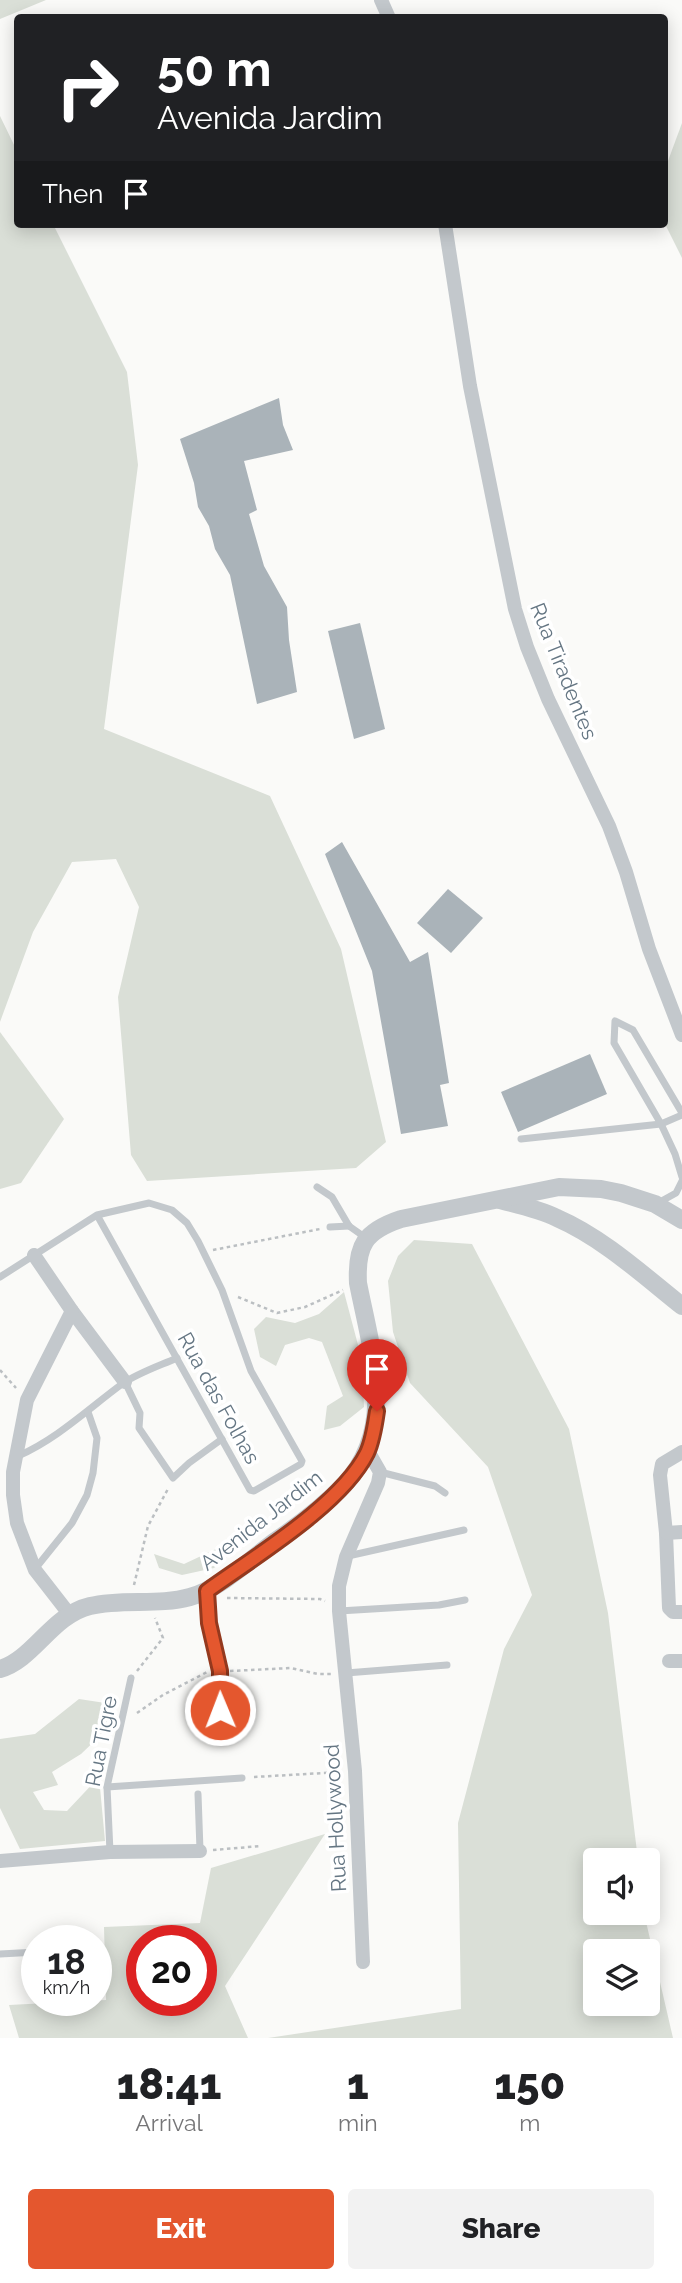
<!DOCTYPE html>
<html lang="en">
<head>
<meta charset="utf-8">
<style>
	:root { --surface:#fff; --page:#f2f2f2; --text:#202124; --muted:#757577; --accent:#e4572e }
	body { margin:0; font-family:Raleway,sans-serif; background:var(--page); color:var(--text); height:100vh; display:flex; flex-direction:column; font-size:26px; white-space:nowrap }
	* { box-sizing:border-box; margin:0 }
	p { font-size:23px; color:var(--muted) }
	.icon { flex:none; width:38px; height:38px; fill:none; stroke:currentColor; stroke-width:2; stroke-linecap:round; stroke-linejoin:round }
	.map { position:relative; height:2038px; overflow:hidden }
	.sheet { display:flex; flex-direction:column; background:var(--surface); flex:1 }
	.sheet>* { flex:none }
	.top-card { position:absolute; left:14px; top:14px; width:654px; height:214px; border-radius:7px; box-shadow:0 4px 18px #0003; background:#202124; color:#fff; overflow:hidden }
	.controls { position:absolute; left:583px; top:1848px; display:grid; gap:14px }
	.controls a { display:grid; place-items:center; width:77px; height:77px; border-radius:7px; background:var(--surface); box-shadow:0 4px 18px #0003; font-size:35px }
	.speed { position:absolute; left:21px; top:1925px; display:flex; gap:14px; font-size:35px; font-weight:700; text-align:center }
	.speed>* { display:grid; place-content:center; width:91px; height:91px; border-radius:50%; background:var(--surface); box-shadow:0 4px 18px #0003; line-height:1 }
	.speed small { font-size:18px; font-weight:400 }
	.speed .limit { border:10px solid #d22; background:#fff; color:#111 }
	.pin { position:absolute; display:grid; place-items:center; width:60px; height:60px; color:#fff; margin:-72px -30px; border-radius:50% 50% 50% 0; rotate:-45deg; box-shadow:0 0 7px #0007 }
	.pin .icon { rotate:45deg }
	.me { position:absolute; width:77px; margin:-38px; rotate:359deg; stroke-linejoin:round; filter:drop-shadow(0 0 5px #0008) }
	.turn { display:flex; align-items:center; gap:24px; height:147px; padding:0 28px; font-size:32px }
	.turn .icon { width:91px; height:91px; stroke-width:2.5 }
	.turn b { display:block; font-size:49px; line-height:60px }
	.then { display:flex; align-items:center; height:66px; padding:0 28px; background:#0003; gap:14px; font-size:26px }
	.eta { display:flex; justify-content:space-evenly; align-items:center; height:119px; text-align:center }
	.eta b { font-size:42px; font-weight:800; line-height:49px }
	.action { display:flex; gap:14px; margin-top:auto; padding:14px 28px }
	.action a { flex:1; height:80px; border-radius:7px; background:var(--accent); color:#fff; font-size:28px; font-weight:800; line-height:80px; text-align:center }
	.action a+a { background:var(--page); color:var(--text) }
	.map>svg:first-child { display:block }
</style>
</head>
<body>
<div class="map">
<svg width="682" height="2038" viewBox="0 0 682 2038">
	<rect width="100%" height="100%" fill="#fafaf8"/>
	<g fill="#dadfd7" fill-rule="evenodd">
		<polygon points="0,0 46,0 0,19"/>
		<polygon points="0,116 17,151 18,224 53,224 127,372 138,465 104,729 270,796 341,949 386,1142 356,1168 147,1181 131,1155 118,997 139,907 116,859 72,862 33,932 0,1022"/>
		<polygon points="682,123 682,258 665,224 665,169"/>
		<polygon points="0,1032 64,1119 21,1183 0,1189"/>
		<path d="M414 1240 472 1244 569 1429 608 1613 638 1860H595V1913H644L673 2038H268L461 2009 458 1823 504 1649 532 1595 488 1467 410 1383 393 1332 388 1281 398 1256ZM648 1951V2004H595V1951Z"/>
		<polygon points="344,1292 362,1360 364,1407 340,1426 324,1430 327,1406 343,1396 322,1342 309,1338 285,1345 276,1366 260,1357 254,1329 266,1317 295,1323 319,1314"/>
		<polygon points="216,1549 230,1554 214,1568 182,1575 159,1568 154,1554 184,1564"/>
		<polygon points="79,1699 112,1704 104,1732 81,1754 52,1772 58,1785 33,1792 44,1810 67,1811 99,1777 105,1841 20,1849 0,1808 0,1739 35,1734"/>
		<path d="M325 1834 225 1986 248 2038H19L9 2005 106 2000 104 1927 200 1923 211 1868ZM142 1941H201V2000H142Z"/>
	</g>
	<g fill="#aab3b9">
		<polygon points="279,398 283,425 293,450 244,461 257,510 249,514 264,566 287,607 289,640 297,692 257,704 230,575 215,549 209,526 198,507 194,483 180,439"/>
		<polygon points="360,623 385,729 354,739 328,631"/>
		<polygon points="342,842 410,962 428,952 449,1083 440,1085 448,1126 401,1134 372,971 325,854"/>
		<polygon points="448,889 483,918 451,953 417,923"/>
		<polygon points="590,1054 607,1094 518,1132 501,1092"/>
	</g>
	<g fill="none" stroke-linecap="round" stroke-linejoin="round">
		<g stroke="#bbbfc2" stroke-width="2.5" stroke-dasharray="3.5 3.5" stroke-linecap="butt">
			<polyline points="213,1250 320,1229"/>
			<polyline points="238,1297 277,1313 305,1307 343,1290"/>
			<polyline points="0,1370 16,1388"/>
			<polyline points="134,1585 148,1526 169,1487"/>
			<polyline points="227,1598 320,1599 325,1601"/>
			<polyline points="137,1671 163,1638 155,1618"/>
			<polyline points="230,1671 291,1668 318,1674 331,1674"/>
			<polyline points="137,1713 163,1695 209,1671"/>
			<polyline points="254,1777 341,1772"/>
			<polyline points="213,1850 261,1846"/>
		</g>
		<g stroke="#c3c8cc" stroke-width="7">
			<polyline points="682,1113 633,1030 615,1021 614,1043 661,1124 675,1154 682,1177"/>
			<polyline points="521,1139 661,1124 682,1115"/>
			<polyline points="317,1187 332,1197 349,1226 366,1238"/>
			<polyline points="658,1203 676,1193 682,1181"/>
			<polyline points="330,1227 349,1226"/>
			<polyline points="0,1277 97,1215 149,1203 172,1210 187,1223 198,1241 222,1290 251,1371 302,1461 301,1464 254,1491 250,1490 97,1215"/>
			<polyline points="125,1382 140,1413 139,1428 173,1478 189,1463 222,1439"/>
			<path d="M18 1456C57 1439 88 1409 122 1384 138 1373 159 1366 177 1358"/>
			<polyline points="380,1472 435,1486 445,1493"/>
			<polyline points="348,1556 464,1530"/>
			<polyline points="35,1569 72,1523 87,1495 93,1473 97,1438 88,1412"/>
			<polyline points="207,1592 209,1623 220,1671 221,1730"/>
			<polyline points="339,1611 439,1605 465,1600"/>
			<polyline points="346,1673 447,1665"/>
			<polyline points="107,1787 242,1778"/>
			<polyline points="198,1794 200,1850"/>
			<polyline points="110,1852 107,1787 131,1678"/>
			<polyline points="0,1954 37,1952"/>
		</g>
		<g stroke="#c3c8cc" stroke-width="14">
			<polyline points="381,0 389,18"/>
			<polyline points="445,224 470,386 515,609 527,647 548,699 609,826 626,872 649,949 682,1035"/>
			<polyline points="34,1255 72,1311 125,1382"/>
			<polyline points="682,1452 662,1464 660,1475 666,1533 669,1608 673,1612 682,1612"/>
			<polyline points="666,1533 682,1532"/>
			<polyline points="70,1615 35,1570 17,1523 13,1495 13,1472 27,1400 72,1311"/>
			<polyline points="669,1661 682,1661"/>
			<polyline points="0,1861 110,1852 200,1851"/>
			<polyline points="363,1962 355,1771 339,1611 339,1586 346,1557 378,1483 380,1472 368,1451"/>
		</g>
		<g stroke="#c3c8cc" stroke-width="18">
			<path d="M500 1200C519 1205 539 1209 557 1218 603 1238 643 1275 682 1306"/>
			<path d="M0 1669C33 1660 52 1615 90 1606 123 1598 158 1606 190 1597 219 1589 250 1560 274 1542 299 1525 323 1507 344 1485 398 1428 371 1350 358 1283 356 1245 365 1231 401 1219L559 1187 601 1189 621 1193 655 1204 682 1220"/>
		</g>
	</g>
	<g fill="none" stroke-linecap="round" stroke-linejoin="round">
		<g stroke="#94391e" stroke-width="18">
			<path id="route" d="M220 1710V1671L209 1623 207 1591C254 1557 341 1505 367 1453 373 1440 375 1425 377 1411"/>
		</g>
		<use href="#route" stroke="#e4572e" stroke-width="12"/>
	</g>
	<g text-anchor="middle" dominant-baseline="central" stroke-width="7" stroke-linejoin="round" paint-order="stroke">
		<g font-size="21" fill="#657683" stroke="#fff">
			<text transform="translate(564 671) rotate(68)">Rua Tiradentes</text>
			<text transform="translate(219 1398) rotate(61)">Rua das Folhas</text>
			<text transform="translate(261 1520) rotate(-38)">Avenida Jardim</text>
			<text transform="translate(101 1741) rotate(-79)">Rua Tigre</text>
			<text transform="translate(335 1818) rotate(-93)">Rua Hollywood</text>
		</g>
	</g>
</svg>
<div class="controls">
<a><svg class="icon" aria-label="sound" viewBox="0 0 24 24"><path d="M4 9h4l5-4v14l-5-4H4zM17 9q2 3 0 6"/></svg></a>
<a><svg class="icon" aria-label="layers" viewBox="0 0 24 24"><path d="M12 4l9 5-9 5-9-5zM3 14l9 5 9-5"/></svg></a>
</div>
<div class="speed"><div>18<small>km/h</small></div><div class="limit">20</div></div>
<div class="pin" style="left:377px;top:1411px;background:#d93025"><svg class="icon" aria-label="arrive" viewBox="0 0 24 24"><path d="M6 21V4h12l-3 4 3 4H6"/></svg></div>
<svg class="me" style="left:220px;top:1710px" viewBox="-20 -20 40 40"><circle r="17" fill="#e4572e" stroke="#fff" stroke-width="3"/><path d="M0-11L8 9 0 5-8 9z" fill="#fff"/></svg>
<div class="top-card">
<div class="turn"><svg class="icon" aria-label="right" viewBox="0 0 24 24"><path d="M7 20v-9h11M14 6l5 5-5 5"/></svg><div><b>50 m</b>Avenida Jardim</div></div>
<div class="then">Then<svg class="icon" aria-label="arrive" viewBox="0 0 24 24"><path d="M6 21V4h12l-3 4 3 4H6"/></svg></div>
</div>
</div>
<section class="sheet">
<div class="eta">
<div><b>18:41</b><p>Arrival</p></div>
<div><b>1</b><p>min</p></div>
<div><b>150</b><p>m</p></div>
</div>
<div class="action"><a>Exit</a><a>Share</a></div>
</section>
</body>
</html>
